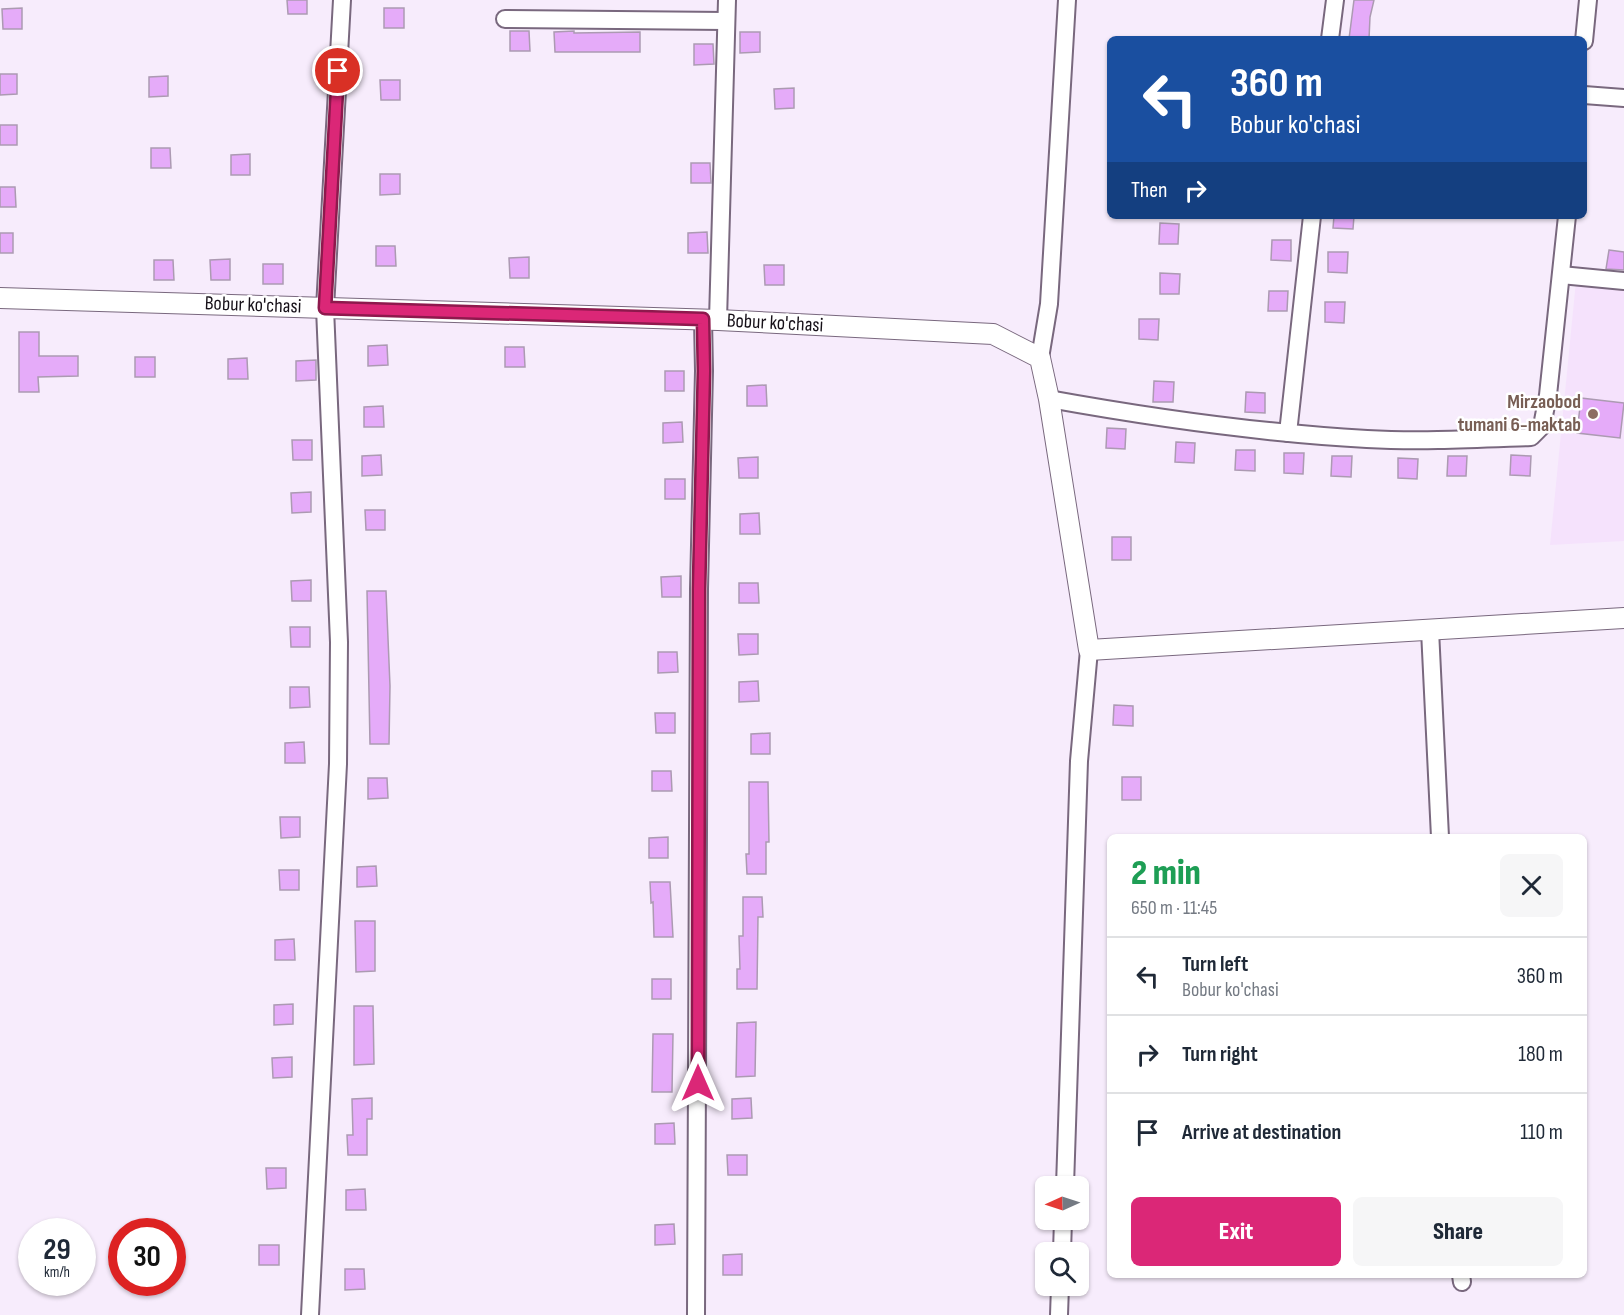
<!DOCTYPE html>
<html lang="en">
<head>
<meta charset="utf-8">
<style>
	:root { --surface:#fff; --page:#f6f6f7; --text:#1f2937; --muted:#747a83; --line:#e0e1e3; --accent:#db2777 }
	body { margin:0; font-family:"Sofia Sans Condensed",sans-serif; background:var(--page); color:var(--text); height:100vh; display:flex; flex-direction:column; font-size:22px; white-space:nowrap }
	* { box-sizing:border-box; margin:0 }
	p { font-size:20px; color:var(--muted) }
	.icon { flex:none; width:33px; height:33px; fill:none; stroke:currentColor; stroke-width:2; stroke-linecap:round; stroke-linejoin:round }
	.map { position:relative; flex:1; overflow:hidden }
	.side { position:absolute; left:1107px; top:834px; width:480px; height:444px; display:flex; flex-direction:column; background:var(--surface); border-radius:9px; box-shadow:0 2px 4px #0004 }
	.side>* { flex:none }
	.banner { position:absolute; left:1107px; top:36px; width:480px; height:183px; border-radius:9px; box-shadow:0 2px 4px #0004; background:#1a4fa0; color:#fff; overflow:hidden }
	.needle { width:39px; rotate:267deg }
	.buttons { position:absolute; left:1035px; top:1176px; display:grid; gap:12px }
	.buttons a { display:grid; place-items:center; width:54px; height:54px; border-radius:9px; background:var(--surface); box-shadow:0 2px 4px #0004; font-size:30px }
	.speed { position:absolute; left:18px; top:1218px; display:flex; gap:12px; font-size:30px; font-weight:700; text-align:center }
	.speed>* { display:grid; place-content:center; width:78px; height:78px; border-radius:50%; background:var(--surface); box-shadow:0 2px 4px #0004; line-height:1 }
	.speed small { font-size:15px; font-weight:400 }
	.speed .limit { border:9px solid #d22; background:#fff; color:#111 }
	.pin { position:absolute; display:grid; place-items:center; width:51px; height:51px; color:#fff; margin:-26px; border:3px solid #fff; border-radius:50%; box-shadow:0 2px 6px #0007 }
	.me { position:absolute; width:66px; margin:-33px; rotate:0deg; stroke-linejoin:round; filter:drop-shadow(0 0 4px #0008) }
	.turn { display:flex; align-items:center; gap:21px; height:126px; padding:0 24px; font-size:27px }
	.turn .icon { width:78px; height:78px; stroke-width:2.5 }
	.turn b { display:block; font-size:42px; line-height:51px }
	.then { display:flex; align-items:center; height:57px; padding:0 24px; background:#0003; gap:12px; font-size:22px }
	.round { display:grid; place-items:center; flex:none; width:63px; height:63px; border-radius:9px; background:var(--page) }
	.head { display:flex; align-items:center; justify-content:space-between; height:102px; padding:0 24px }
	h1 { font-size:36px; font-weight:800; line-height:45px; color:#1e9e55 }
	.primary-button { display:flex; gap:12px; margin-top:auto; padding:12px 24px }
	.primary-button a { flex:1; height:69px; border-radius:9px; background:var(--accent); color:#fff; font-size:24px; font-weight:800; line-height:69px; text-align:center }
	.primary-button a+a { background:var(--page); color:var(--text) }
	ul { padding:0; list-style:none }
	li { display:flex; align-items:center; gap:18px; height:78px; padding:0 24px; border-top:2px solid var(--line) }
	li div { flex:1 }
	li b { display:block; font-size:22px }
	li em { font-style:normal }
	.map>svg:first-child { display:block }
</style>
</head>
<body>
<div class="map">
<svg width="1624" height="1315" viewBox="0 0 1624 1315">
	<rect width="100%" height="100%" fill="#f7ecfc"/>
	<polygon fill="#f5e2fc" points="1576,281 1624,288 1624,541 1550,545"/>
	<g fill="#e5abf9" stroke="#ac9ab2" stroke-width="1.5">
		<polygon points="287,0 307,0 307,14 288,14"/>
		<polygon points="1354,0 1374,0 1370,17 1369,39 1349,39"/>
		<polygon points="22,8 22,29 3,29 2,9"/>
		<rect x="384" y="8" width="20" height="20"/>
		<polygon points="510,31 529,31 530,51 510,51"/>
		<polygon points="574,31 574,33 640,32 640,52 555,52 554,32"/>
		<polygon points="740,32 760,32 760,52 740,53"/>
		<polygon points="694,44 713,44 714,64 694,65"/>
		<polygon points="0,74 17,74 17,94 0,95"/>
		<polygon points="168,76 168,96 149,97 149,77"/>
		<polygon points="380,80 400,80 400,100 381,100"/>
		<polygon points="794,88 794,108 775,109 774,89"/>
		<rect x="0" y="125" width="17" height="20"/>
		<polygon points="151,148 170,148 171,168 151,168"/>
		<polygon points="250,154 250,175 231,175 231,155"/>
		<polygon points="691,163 710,163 711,183 691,183"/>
		<polygon points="380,174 400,174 400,194 380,195"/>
		<polygon points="0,187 15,187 16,207 0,207"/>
		<polygon points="1334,216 1354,216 1353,229 1333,228"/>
		<polygon points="1160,223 1179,224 1178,244 1159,244"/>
		<polygon points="707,232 708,253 688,253 688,233"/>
		<rect x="0" y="233" width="13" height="20"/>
		<polygon points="1272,240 1291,240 1291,261 1271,260"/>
		<polygon points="376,246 395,246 396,266 376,266"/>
		<polygon points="1609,250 1624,252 1624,270 1606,269"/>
		<polygon points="1328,252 1348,252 1347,273 1328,272"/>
		<polygon points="529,257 529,278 510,278 509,258"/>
		<polygon points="230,259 230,280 211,280 210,260"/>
		<polygon points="154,260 173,260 174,280 154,280"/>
		<rect x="263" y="264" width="20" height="20"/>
		<polygon points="764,265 784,265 784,285 765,285"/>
		<polygon points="1160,273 1180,274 1179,294 1160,294"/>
		<polygon points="1269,291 1288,291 1287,311 1268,311"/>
		<polygon points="1325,302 1345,302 1344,323 1325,322"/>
		<polygon points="1139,319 1159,319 1158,340 1139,339"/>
		<polygon points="19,332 39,332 39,356 78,356 78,376 38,377 39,392 19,392"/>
		<polygon points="387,345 388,365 368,366 368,346"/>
		<polygon points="505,347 524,347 525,367 505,367"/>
		<rect x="135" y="357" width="20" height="20"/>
		<polygon points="247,358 248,379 228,379 228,359"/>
		<polygon points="316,360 316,380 296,381 296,361"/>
		<rect x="665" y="371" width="19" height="20"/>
		<polygon points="1154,381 1174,382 1173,402 1153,402"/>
		<polygon points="766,385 767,406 747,406 747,386"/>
		<polygon points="1246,392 1265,393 1265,413 1245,412"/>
		<polygon points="1581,398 1624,403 1620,438 1577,433"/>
		<polygon points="383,406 384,427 364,427 364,407"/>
		<polygon points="682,422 683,442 663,443 663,423"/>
		<polygon points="1107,428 1126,429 1125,449 1106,448"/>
		<polygon points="292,440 312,440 312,460 293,460"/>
		<polygon points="1176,442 1195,443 1194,463 1175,462"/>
		<polygon points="1236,450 1255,450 1255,471 1235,470"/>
		<polygon points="1284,453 1304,453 1303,474 1284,473"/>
		<polygon points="381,455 382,475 362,476 362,456"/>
		<polygon points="1511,455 1531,456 1530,476 1510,475"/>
		<polygon points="1332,456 1352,456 1351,477 1331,476"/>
		<polygon points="1448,456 1467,456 1466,476 1447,476"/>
		<polygon points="758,457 758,478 739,478 738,458"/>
		<polygon points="1398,458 1418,459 1417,479 1398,478"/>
		<rect x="665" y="479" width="20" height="20"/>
		<polygon points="311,492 311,512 292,513 291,493"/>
		<polygon points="365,510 385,510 385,530 366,530"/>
		<polygon points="759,513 760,534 740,534 740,514"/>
		<rect x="1112" y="537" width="19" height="23"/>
		<polygon points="681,576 681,597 662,597 661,577"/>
		<polygon points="311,580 311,601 292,601 291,581"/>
		<polygon points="739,583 758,583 759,603 739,603"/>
		<polygon points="367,591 386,591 390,686 389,744 370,744"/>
		<polygon points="290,627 310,627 310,647 291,647"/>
		<polygon points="738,634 758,634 758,654 739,655"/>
		<polygon points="658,652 677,652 678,672 658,673"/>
		<polygon points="758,681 759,701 739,702 739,682"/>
		<polygon points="290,687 309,687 310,707 290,708"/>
		<polygon points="1114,705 1133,706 1133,726 1113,725"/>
		<polygon points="655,713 675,713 675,733 656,733"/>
		<polygon points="770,733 770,754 751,754 751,734"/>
		<polygon points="304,742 305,763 285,763 285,743"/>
		<polygon points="652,771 671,771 672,791 652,791"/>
		<rect x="1122" y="777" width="19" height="23"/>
		<polygon points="368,778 387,778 388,798 368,799"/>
		<polygon points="749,782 768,782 769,842 766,842 766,874 747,874 746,854 749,854"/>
		<polygon points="280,817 300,817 300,837 281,838"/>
		<polygon points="668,837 668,858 649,858 649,838"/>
		<polygon points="376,866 377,886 357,887 357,867"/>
		<polygon points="279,870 299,870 299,890 280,890"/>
		<polygon points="650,882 670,882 673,937 654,937 653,902 651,903"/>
		<polygon points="743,897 762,897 763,917 758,917 757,989 737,989 737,969 740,969 739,936 743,936"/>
		<polygon points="355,921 375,921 375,971 356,972"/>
		<polygon points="294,939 295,960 275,960 275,940"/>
		<rect x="652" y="979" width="19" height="20"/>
		<polygon points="293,1004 293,1024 274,1025 274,1005"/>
		<polygon points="354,1006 373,1006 374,1064 354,1065"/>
		<polygon points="756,1022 755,1076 736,1077 737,1023"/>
		<polygon points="653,1034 673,1034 672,1092 652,1092"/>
		<polygon points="292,1057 292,1077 273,1078 272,1058"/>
		<polygon points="372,1098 372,1119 367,1119 367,1155 348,1155 347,1135 353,1135 352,1099"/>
		<polygon points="751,1098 752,1118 732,1119 732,1099"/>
		<polygon points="674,1123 675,1144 655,1144 655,1124"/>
		<polygon points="727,1155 747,1155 747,1175 728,1175"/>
		<polygon points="266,1168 286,1168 286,1188 267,1189"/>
		<polygon points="365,1189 366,1210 346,1210 346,1190"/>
		<polygon points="674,1224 675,1244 655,1245 655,1225"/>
		<rect x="259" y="1245" width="20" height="20"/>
		<polygon points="742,1254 742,1275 723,1275 723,1255"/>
		<polygon points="345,1269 364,1269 365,1289 345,1290"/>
	</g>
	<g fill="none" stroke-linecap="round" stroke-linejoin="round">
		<g stroke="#79687e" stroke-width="20">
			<g id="minor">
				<polyline points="505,19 726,21"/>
				<polyline points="1330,39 1335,0"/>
				<polyline points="1584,41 1588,0"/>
				<polyline points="1584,95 1624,98"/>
				<polyline points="1561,275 1624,281"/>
				<polyline points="718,320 727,0"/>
				<polyline points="1040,358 1049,304 1067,0"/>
				<path d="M1049 399C1154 418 1260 433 1367 439 1421 442 1477 439 1531 437L1542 426 1548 395 1567 216"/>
				<polyline points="1288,433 1312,216"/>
				<polyline points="1430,630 1440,837"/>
				<polyline points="1065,1186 1079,761 1089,650"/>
				<polyline points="1062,1252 1063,1220"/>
				<polyline points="1461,1275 1462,1282"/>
				<polyline points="310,1315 338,764 339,642 325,308 342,0"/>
				<polyline points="696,1315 699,589 704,371 703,319"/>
				<polyline points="1059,1315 1060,1286"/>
			</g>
		</g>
		<g stroke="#79687e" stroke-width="22">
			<polyline id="tertiary" points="0,298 718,320 993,334 1040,358 1049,399 1089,650 1624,618"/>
		</g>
		<use href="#minor" stroke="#fff" stroke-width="16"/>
		<use href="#tertiary" stroke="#fff" stroke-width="20"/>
	</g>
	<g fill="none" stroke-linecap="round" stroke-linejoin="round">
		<g stroke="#8e194d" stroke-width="15">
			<polyline id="route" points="338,71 325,308 703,319 704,371 699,589 698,1083"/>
		</g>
		<use href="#route" stroke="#db2777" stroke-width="10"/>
	</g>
	<circle fill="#8d6e63" stroke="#fff" stroke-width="2" cx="1593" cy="414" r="6"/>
	<g text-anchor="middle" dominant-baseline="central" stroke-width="5" stroke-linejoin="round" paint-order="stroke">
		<g font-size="20" fill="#161018" stroke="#fff">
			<text transform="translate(253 305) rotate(2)">Bobur ko'chasi</text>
			<text transform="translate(775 323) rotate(3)">Bobur ko'chasi</text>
		</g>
		<g font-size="20" font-weight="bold" fill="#785e54" stroke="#fff" text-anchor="end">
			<text x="1581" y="402">Mirzaobod<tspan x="1581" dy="23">tumani 6-maktab</tspan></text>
		</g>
	</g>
</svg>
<div class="buttons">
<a><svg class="needle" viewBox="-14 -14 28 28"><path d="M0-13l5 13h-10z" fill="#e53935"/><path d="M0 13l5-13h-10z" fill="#747a83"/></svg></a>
<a><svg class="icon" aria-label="search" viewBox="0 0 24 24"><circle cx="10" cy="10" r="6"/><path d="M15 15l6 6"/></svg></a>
</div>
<div class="speed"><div>29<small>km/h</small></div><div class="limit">30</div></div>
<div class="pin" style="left:338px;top:71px;background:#d93025"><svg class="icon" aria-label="arrive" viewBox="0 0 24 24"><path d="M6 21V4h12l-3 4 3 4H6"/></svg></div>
<svg class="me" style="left:698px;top:1083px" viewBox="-20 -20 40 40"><path d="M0-17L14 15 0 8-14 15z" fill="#db2777" stroke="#fff" stroke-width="4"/></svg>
<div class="banner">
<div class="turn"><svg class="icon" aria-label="left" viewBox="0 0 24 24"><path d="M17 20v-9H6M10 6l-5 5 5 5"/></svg><div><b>360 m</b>Bobur ko'chasi</div></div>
<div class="then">Then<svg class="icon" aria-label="right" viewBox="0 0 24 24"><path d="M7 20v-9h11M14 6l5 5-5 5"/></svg></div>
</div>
<section class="side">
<div class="head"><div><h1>2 min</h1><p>650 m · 11:45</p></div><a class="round"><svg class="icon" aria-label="close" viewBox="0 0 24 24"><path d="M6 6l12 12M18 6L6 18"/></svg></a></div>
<ul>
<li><svg class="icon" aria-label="left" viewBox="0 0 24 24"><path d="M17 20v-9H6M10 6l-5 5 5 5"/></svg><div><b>Turn left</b><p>Bobur ko'chasi</p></div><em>360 m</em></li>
<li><svg class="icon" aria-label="right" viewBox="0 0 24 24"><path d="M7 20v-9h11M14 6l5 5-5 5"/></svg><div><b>Turn right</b></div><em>180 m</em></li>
<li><svg class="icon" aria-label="arrive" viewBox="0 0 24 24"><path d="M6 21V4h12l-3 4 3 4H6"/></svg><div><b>Arrive at destination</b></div><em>110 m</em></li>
</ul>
<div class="primary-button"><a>Exit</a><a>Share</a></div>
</section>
</div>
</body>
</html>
